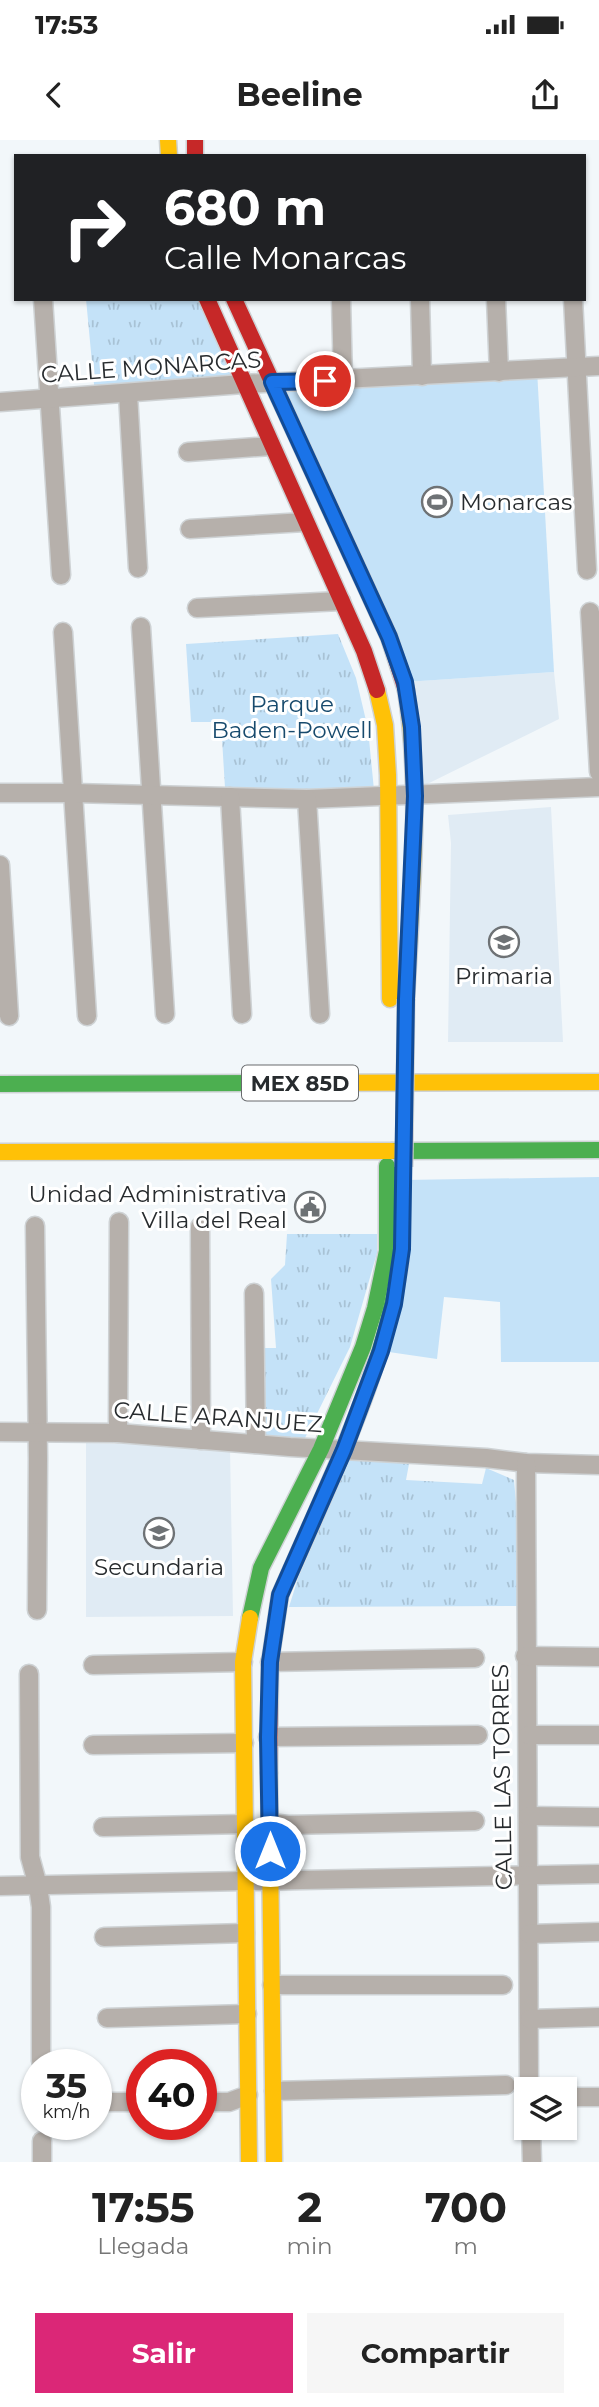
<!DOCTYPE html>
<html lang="es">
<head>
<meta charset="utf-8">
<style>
	:root { --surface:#fff; --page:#f6f6f6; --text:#222; --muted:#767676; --accent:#db2777 }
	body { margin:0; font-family:Montserrat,sans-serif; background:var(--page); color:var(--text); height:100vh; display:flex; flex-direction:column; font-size:26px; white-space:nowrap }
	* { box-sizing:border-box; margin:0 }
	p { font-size:23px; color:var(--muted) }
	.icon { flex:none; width:38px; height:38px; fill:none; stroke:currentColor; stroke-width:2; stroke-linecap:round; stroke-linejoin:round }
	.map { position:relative; height:2022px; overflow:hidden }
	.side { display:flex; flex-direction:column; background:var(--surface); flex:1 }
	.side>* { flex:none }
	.guide { position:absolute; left:14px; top:14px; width:572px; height:147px; border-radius:0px; box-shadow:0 2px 5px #0004; background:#202124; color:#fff; overflow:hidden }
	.fabs { position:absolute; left:514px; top:1937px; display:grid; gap:14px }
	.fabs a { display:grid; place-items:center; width:63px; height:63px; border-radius:0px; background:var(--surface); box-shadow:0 2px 5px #0004; font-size:35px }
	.speed { position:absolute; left:21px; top:1909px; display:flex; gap:14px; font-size:35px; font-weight:700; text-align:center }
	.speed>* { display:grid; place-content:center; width:91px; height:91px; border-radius:50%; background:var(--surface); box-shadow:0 2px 5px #0004; line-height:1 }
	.speed small { font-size:18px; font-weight:400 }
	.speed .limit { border:10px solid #d22; background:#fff; color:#111 }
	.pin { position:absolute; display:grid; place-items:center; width:60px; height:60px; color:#fff; margin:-30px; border:4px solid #fff; border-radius:50%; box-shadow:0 2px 7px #0007 }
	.me { position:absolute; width:77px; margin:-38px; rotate:0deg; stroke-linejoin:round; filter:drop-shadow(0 0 5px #0008) }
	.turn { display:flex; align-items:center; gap:24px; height:147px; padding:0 35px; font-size:32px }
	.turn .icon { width:91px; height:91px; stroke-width:2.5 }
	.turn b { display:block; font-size:49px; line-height:60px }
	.eta { display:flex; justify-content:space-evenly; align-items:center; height:119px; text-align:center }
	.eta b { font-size:42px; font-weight:700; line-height:49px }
	.button { display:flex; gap:14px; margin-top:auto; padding:14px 35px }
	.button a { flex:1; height:80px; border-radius:0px; background:var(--accent); color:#fff; font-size:28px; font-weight:700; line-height:80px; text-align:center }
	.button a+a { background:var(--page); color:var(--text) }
	.status { display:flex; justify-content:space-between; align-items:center; height:49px; padding:0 35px; background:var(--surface); direction:ltr }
	.status svg { height:19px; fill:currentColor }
	header { display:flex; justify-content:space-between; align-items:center; height:91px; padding:0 35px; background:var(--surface); font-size:32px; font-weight:700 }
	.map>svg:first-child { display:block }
</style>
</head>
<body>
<div class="status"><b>17:53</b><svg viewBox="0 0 49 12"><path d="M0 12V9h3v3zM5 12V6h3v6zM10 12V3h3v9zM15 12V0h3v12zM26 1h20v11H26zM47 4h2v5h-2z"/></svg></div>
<header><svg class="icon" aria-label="back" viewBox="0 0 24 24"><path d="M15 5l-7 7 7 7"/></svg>Beeline<svg class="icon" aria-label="share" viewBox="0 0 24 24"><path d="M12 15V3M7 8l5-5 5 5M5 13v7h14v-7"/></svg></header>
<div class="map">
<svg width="599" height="2022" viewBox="0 0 599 2022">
	<defs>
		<pattern id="park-tufts" width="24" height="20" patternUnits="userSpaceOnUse" patternTransform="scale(1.75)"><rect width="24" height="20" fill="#c4e2f8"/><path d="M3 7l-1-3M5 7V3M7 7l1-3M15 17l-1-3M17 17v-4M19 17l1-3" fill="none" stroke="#a8c2d5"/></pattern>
	</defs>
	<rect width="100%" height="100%" fill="#f2f7fa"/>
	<g fill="#e0ebf4">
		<polygon points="554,532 559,579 413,651 405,542"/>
		<polygon points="551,667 563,902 448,902 451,703 448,675"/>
		<polygon points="86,1303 200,1306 230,1310 233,1476 86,1477"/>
	</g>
	<g fill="url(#park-tufts)">
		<polygon points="86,159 206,159 242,243 95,255"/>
		<polygon points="338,494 356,538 368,589 374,650 225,648 221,582 191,582 186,504"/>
		<polygon points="287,1094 377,1094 377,1113 350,1207 305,1298 254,1298 257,1208 276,1208 271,1139 285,1125"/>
		<polygon points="351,1317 409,1324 406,1340 482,1344 486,1328 514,1340 525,1466 289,1467 298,1438"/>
	</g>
	<g fill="#c4e2f8">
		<polygon points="537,230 554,532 405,542 277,243"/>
		<polygon points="599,1037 599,1222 501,1222 500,1162 444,1157 437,1219 382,1211 395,1165 403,1110 404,1040"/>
	</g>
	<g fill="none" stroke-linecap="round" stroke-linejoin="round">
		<g stroke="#ced2d4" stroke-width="21">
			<g id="street">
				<polyline points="43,159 61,435"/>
				<polyline points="341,159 343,240"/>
				<polyline points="420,159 422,236"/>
				<polyline points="496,159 499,232"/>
				<polyline points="573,159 587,430"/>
				<polyline points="128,254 138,428"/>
				<polyline points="0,262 243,244 599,226"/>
				<polyline points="188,312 271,306"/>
				<polyline points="190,389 305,382"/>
				<polyline points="197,468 341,461"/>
				<polyline points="590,472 599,632"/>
				<polyline points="141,487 165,874"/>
				<polyline points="63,492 87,876"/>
				<polyline points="0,653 74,653 307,659 599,647"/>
				<polyline points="230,657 242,874"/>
				<polyline points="307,659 320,874"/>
				<polyline points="0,725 9,876"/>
				<polyline points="35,1086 38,1318 37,1470"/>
				<polyline points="200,1087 201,1300"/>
				<polyline points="254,1153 256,1304"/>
				<polyline points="0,1292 118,1293 290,1307 486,1318 526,1323 599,1325"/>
				<polyline points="118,1293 119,1082"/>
				<polyline points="526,1323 529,1950"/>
				<polyline points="525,1516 599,1517"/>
				<polyline points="270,1522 475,1518"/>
				<polyline points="93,1525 243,1522"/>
				<polyline points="29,1534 30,1717 38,1746 41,1767 41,1921"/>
				<polyline points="528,1595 599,1595"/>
				<polyline points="268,1597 478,1595"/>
				<polyline points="93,1605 244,1603"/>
				<polyline points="528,1676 599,1677"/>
				<polyline points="270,1683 288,1685 475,1681"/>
				<polyline points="103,1687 245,1684"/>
				<polyline points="0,1746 599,1734"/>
				<polyline points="529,1794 599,1792"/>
				<polyline points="104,1797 245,1793"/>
				<polyline points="272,1845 503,1845"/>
				<polyline points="107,1878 247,1874"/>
				<polyline points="530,1879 599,1877"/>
				<polyline points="274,1951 506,1945"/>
				<polyline points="565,1957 599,1957"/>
				<polyline points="106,1962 142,1962"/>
				<polyline points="201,1962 229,1962 248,1955"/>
				<polyline points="531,1988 532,2022"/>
				<polyline points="42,2001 42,2022"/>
			</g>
		</g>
		<g stroke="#ced2d4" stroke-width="19">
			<g id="fast">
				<polyline points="0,944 265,943"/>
				<polyline points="392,1011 599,1010"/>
				<path d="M316 1374C352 1292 387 1210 400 1122"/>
				<polyline points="250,1478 261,1428 321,1309 363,1207 375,1168 387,1111 387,1026"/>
			</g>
		</g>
		<g stroke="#ced2d4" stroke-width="19">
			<g id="slow">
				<polyline points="168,0 169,16"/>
				<polyline points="377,550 385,585 388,635 390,859"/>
				<path d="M406 859C411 757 422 652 406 550"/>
				<polyline points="265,943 599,942"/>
				<polyline points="0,1012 392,1011"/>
				<polyline points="269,1633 274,2022"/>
				<polyline points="249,2022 243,1522 250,1478"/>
			</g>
		</g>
		<g stroke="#ced2d4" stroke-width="19">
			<g id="jam">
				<polyline points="195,0 195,16"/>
				<polyline points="207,159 364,511 377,550"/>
				<polyline points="234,159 389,497 406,550"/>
				<polyline points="269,1633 270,1522 280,1455 316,1374"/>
			</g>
		</g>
		<use href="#street" stroke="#b6b0ab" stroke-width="18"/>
		<use href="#fast" stroke="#4caf50" stroke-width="16"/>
		<use href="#slow" stroke="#ffc107" stroke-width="16"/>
		<use href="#jam" stroke="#c62828" stroke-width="16"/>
		<g stroke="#ced2d4" stroke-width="19" stroke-linecap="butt">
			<polyline id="jam-bridge" points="404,1027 406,859"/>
		</g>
		<use href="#jam-bridge" stroke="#c62828" stroke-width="16"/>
	</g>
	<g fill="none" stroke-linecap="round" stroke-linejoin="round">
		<g stroke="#114b97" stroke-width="18">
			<polyline id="route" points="270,1711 268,1597 270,1522 280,1455 344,1310 381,1211 394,1164 402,1109 406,859 415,656 412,587 405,542 389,497 272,242 325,241"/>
		</g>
		<use href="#route" stroke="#1a73e8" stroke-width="12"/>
	</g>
	<defs>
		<g id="stadium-ring" transform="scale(1.575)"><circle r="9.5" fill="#fff" stroke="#6e7275" stroke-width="1.5"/><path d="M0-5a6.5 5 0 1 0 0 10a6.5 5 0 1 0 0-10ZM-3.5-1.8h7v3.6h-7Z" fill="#6e7275"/></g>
		<g id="school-ring" transform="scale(1.575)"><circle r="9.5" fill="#fff" stroke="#6e7275" stroke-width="1.5"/><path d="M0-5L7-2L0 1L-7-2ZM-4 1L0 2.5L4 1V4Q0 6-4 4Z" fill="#6e7275"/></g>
		<g id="civic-ring" transform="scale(1.575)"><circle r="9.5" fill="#fff" stroke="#6e7275" stroke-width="1.5"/><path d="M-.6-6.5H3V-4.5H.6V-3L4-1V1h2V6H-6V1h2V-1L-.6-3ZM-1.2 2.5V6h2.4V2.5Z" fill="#6e7275"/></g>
	</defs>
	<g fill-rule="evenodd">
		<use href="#stadium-ring" x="437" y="362"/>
		<use href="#school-ring" x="504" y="802"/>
		<use href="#civic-ring" x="310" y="1067"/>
		<use href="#school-ring" x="159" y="1393"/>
	</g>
	<g text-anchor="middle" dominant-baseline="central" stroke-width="6" stroke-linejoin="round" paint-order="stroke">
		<rect fill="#fff" stroke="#686b6d" stroke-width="2" x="242" y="925.5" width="116" height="35" rx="5"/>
		<g font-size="21" font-weight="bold" fill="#272b2e">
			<text x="300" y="943">MEX 85D</text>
		</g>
		<g font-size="23" fill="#272b2e" stroke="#fff">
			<text transform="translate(151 227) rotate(-4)">CALLE MONARCAS</text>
			<text transform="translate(218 1277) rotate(4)">CALLE ARANJUEZ</text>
			<text transform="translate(502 1637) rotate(-91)">CALLE LAS TORRES</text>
		</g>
		<g font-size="23" fill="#272b2e" stroke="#fff">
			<text x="460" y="362" text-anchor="start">Monarcas</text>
			<text x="504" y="836">Primaria</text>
			<text x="287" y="1054" text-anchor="end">Unidad Administrativa<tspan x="287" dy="26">Villa del Real</tspan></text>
			<text x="159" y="1427">Secundaria</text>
		</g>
		<g font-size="23" fill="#174a6d" stroke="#fff">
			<text x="292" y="564">Parque<tspan x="292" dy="26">Baden-Powell</tspan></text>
		</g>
	</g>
</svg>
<div class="fabs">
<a><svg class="icon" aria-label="layers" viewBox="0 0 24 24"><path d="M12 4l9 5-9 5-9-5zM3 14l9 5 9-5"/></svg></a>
</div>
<div class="speed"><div>35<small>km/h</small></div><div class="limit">40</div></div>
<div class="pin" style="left:325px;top:241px;background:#d93025"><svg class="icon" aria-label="arrive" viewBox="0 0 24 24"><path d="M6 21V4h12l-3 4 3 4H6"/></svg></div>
<svg class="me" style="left:270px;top:1711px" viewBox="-20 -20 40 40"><circle r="17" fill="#1a73e8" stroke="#fff" stroke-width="3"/><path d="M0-11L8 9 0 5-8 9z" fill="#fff"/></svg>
<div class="guide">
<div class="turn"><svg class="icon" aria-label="right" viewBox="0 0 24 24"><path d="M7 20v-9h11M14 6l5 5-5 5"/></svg><div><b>680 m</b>Calle Monarcas</div></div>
</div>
</div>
<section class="side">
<div class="eta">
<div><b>17:55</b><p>Llegada</p></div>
<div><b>2</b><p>min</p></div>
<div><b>700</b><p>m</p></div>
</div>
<div class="button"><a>Salir</a><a>Compartir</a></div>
</section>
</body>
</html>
